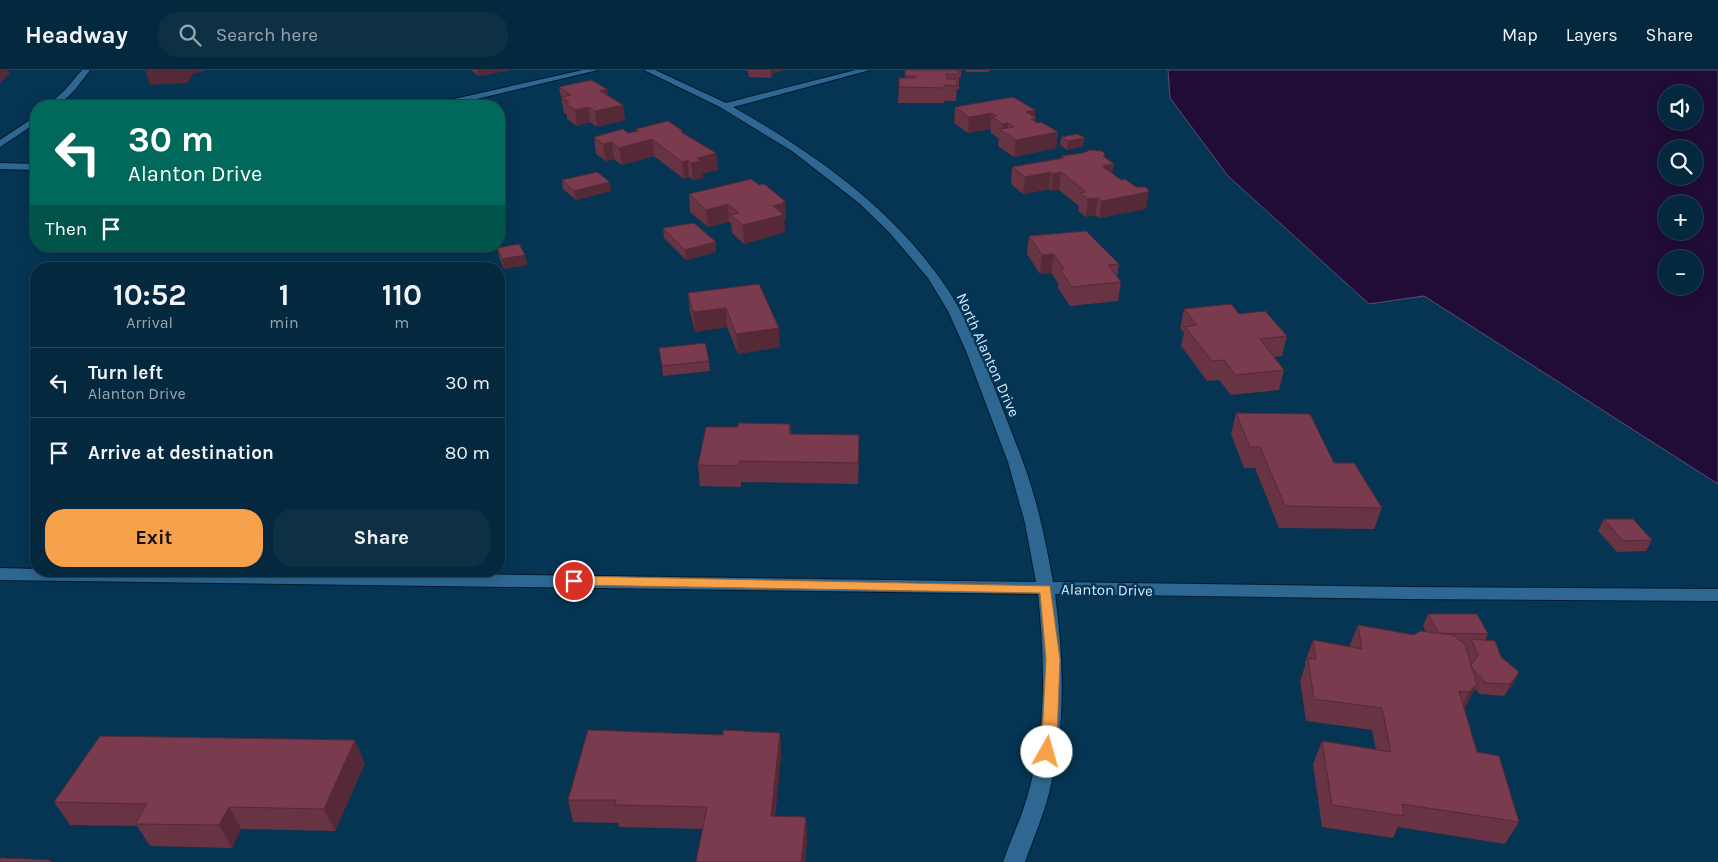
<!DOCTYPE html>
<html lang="en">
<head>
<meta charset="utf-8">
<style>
	:root { --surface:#04283e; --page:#0d3045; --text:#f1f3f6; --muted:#97a6b0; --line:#254458; --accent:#f7a14a }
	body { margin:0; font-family:Karla,sans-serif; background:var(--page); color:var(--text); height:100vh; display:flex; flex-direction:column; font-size:19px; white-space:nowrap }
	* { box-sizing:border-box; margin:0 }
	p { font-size:16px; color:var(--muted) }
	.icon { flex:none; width:28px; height:28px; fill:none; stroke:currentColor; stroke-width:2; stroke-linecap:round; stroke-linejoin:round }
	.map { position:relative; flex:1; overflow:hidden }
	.sheet { position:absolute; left:30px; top:192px; width:475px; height:315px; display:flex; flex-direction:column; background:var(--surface); border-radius:20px; box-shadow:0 2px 12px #0003,0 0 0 1px var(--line) }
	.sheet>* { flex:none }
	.banner { position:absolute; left:30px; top:30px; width:475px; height:152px; border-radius:20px; box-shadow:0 2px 12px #0003,0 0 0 1px var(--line); background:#00695c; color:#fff; overflow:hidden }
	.controls { position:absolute; left:1658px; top:15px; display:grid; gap:10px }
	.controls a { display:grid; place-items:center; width:45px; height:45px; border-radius:50%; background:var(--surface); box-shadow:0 2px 12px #0003,0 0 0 1px var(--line); font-size:25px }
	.pin { position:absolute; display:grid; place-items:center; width:42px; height:42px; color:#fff; margin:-21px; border:2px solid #fff; border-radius:50%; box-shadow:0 1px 5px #0007 }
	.me { position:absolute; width:55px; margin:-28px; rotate:7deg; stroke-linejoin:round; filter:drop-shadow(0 0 4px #0008) }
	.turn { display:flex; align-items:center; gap:18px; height:105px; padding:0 15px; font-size:22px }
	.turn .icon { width:65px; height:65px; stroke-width:2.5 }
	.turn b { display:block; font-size:35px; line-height:42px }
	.then { display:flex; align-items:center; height:48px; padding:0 15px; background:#0003; gap:10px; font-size:19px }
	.eta { display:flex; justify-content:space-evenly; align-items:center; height:85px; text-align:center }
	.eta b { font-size:30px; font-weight:700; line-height:35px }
	.cta { display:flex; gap:10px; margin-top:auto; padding:10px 15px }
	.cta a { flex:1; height:58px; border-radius:20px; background:var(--accent); color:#111; font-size:20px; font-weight:700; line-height:58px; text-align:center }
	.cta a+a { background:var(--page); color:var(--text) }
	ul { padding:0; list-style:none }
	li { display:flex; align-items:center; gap:15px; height:70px; padding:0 15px; border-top:1px solid var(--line) }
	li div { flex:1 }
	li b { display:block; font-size:19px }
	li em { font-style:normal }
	header { display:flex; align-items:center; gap:30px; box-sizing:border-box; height:70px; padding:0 25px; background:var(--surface); border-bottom:1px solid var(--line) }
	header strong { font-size:24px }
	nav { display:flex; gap:28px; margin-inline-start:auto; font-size:18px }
	.search { width:350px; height:45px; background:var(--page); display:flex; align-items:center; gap:12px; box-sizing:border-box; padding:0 18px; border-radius:20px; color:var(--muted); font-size:19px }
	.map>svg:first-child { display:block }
</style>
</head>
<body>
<header>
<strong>Headway</strong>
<div class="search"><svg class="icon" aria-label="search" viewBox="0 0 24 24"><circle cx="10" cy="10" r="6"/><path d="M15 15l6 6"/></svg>Search here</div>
<nav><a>Map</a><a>Layers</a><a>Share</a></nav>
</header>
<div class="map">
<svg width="1718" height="792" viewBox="0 0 1718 792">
	<rect width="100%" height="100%" fill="#053553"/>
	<path fill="#210c37" stroke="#574f73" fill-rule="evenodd" d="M1168 0H1718V414L1424 226 1369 234 1228 106 1170 28ZM1666 24H1694V51H1666ZM1666 79H1694V106H1666ZM1666 134H1694V161H1666ZM1666 189H1694V216H1666Z"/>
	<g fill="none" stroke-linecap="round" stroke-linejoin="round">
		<g stroke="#001b30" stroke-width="2">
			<polygon id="lane" points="1405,517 1718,519 1718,531 1405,529 1399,527 1396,523 1399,519"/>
		</g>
		<g stroke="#001b30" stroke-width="2">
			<g id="street">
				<path d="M82 0H90C79 14 66 36 47 36L64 21Z"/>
				<polygon points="583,0 598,0 447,36 432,36 436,33"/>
				<path d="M644 0H655L726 33 856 0H870L733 37C808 80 884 132 936 203 966 242 984 290 1001 335 1011 362 1023 389 1031 416 1041 447 1047 480 1053 512L1405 517 1411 519 1414 523 1411 527 1405 529 1055 524C1064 591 1066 658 1049 723 1043 747 1033 769 1025 792H1003C1011 769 1022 747 1028 724 1047 659 1045 591 1038 524L0 510V498L36 499V501H229L1036 512 1025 453 1008 392 966 281 948 241 928 208 889 162 859 133 792 81 720 37Z"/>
				<polygon points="36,46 36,53 0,77 0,70"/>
				<polygon points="0,93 36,94 36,100 0,99"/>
			</g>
		</g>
		<use href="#lane" fill="#2e6892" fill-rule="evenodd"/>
		<use href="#street" fill="#2e6892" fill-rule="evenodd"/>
	</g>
	<g fill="#683342">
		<polygon points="471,0 511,0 478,6"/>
		<polygon points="745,0 786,0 773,3 771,8 749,7 748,1"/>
		<polygon points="905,0 961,0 961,7 959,7 959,19 957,19 956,31 944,31 944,33 898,33 899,8 905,8"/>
		<rect x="966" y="0" width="23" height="2"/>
		<polygon points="559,17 607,19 608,25 623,35 625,50 597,57 590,52 577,56 567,49 567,45 564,43"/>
		<polygon points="955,37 1035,40 1035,47 1036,52 1058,62 1056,78 1014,87 998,76 999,69 991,63 991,59 990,59 968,63 954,53"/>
		<polygon points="636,59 683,63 716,83 718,100 702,104 703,108 693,110 689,107 684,109 654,86 622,95 614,89 606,91 596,84 594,67 628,63 636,61"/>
		<polygon points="1061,67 1083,76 1067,80 1060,75"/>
		<polygon points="1061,86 1104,87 1114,94 1112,103 1121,110 1136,117 1149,120 1146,137 1145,139 1099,148 1095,145 1086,147 1078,141 1079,136 1059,120 1051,121 1049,119 1023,124 1011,114 1012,97 1061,88"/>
		<polygon points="562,110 611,121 576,130 563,119"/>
		<polygon points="759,115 785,131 786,148 785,149 785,150 784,151 785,162 744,174 732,163 731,153 729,152 708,157 690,142 689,124"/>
		<polygon points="663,158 716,182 686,190 664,168"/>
		<polygon points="1029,166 1119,194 1117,207 1121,212 1118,231 1070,236 1058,218 1058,213 1051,203 1040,204 1027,184"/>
		<polygon points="497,178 525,185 527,195 504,199 499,187"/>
		<polygon points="759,214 780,277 738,284 727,257 695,262 690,242 688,223"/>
		<polygon points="1184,239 1239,244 1287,266 1282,286 1274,287 1284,300 1279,320 1231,325 1219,310 1207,311 1181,276 1184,263 1180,258"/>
		<polygon points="709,291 710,301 663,306 662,296"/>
		<polygon points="1236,343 1334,393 1382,438 1374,459 1279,458 1255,398 1244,398 1231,364"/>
		<polygon points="790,354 791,364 859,386 858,414 741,412 741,417 700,416 698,395 738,357"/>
		<polygon points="1604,449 1652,470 1646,481 1617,482 1598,461"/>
		<polygon points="1428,544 1488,564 1485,570 1501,587 1519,602 1513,614 1504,626 1480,624 1475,619 1464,638 1477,682 1519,752 1505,774 1398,757 1393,768 1322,757 1313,694 1322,671 1376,680 1372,660 1306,651 1300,611 1305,596 1305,592 1313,570 1349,577 1358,555 1414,565 1426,562 1423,556"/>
		<polygon points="780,663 781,685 775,746 806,747 807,769 805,792 696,792 703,759 619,757 618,753 573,752 568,730 723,665"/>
		<polygon points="365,693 335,761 241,759 232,778 150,776 137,756 70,755 54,732"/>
	</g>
	<g fill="#552936">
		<polygon points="0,0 8,0 10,3 0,13"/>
		<polygon points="145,0 204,0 203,2 194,3 187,13 150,15"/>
		<polygon points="477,0 511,0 478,6"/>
		<polygon points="770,0 786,0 773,3 771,8"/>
		<polygon points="607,19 609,35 600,21"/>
		<polygon points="623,35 625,50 597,57 595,41"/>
		<polygon points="588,37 590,52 577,56 575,40"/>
		<polygon points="1035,40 1034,48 1036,48 1034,64 1026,42"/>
		<polygon points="992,43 990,59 968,63 969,47"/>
		<polygon points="1008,53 1007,64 1002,61 1003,54"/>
		<polygon points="1058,62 1056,78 1014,87 1016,70"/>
		<polygon points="1085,68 1083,76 1067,80 1068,71"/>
		<polygon points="652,69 654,86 622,95 619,78"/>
		<polygon points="612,72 614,89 606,91 603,74"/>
		<polygon points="716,83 718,100 702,104 703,108 693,110 691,93 697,88"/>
		<polygon points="1105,84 1103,96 1114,94 1111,111 1099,113 1103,86"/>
		<polygon points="688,90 689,107 684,109 682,92"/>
		<polygon points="1051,102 1049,119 1023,124 1025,107"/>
		<polygon points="1061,102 1059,120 1051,121 1053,104"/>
		<polygon points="610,112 611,121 576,130 574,121"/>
		<polygon points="1149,120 1146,137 1145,139 1099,148 1102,131"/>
		<polygon points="1098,128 1095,145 1086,147 1088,129"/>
		<polygon points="785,131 786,148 785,149 785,150 784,151 785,162 744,174 743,155 773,136"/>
		<polygon points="728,134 729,152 708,157 706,140"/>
		<polygon points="36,146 36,164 28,147"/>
		<polygon points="716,172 716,182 686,190 685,180"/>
		<polygon points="1054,184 1051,203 1040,204 1042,185"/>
		<polygon points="525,185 527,195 504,199 502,189"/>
		<polygon points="726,238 727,257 695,262 693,242"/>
		<polygon points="779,258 780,277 738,284 736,264"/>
		<polygon points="859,365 859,386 858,414 858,393"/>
		<polygon points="1519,602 1513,614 1504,626 1510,614"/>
		<polygon points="1477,615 1466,637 1458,644 1469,622"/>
		<polygon points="780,663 781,685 773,769 771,746"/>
		<polygon points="355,670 365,693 335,761 324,739"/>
		<polygon points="229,737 241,759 232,778 219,755"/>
		<polygon points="806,747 807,769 805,792 801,792"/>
	</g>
	<g fill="#793b4d" stroke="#552936">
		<polygon points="905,0 959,0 959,4 946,4 947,9 956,9 957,16 944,15 944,18 899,17 899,8 916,8 916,6 905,6"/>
		<polygon points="591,10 607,19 600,21 623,35 595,41 588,37 575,40 565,33 569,32 561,27 571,25 559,17"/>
		<polygon points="1013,27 1035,40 1026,42 1036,48 1031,49 1037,53 1041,52 1058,62 1016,70 999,59 1014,57 1008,53 1003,54 992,47 997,46 992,43 969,47 955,37"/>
		<polygon points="211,32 208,36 236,34 234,36 157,36"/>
		<polygon points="668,51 683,61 681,62 716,83 697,88 701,91 691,93 688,90 682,92 652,69 619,78 612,72 603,74 594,67 623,59 628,63 639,61 636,59"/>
		<polygon points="1077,64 1085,68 1068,71 1061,67"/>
		<polygon points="1090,80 1102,81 1105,84 1103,86 1114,94 1102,96 1121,110 1125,109 1136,117 1145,117 1149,120 1148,122 1102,131 1098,128 1088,129 1080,123 1086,122 1061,102 1053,104 1051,102 1025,107 1012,97 1064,88 1061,86 1083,83"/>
		<polygon points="597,102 610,112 574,121 562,110"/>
		<polygon points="751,109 759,115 764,114 785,131 783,131 784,133 773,136 784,145 743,155 730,145 739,143 728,134 706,140 689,124"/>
		<polygon points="36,136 36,146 28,147"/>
		<polygon points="694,153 716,172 685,180 663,158"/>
		<polygon points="1086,161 1119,194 1108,195 1121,212 1072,217 1060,199 1064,199 1054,184 1042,185 1029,166"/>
		<polygon points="519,174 525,185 502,189 497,178"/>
		<polygon points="759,214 779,258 736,264 726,238 693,242 688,223"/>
		<polygon points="1231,234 1239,244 1265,241 1287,266 1260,269 1284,300 1236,305 1224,290 1212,291 1185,257 1197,255 1184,239"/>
		<polygon points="705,273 709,291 662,296 659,278"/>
		<polygon points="1236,343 1310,344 1334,393 1354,393 1382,438 1285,436 1260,377 1250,377"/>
		<polygon points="738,353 790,354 789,364 859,365 858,393 739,391 739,396 698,395 706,357 738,357"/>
		<polygon points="1604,449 1633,449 1652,470 1623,471"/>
		<polygon points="1428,544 1477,544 1488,564 1439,563"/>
		<polygon points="1358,555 1414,565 1420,561 1453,565 1465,574 1477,615 1469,622 1459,621 1477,682 1499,686 1519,752 1402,734 1404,746 1332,735 1322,671 1391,682 1382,638 1314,629 1308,588 1316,589 1313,570 1362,579"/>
		<polygon points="1471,569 1495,571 1501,587 1519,602 1510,614 1486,613 1472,598 1471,595 1478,585"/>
		<polygon points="588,660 723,665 723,660 780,663 771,746 806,747 801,792 696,792 707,737 615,735 616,730 568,730"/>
		<polygon points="100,666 355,670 324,739 229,737 219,755 135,754 147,734 54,732"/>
		<polygon points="0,788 51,790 50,792 0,792"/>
	</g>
	<polygon fill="#f7a14a" stroke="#a16930" points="574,506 1050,516 1060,589 1057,668 1052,686 1047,688 1042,686 1039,682 1042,668 1046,589 1040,523 574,515 569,514 567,511 569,507"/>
	<g text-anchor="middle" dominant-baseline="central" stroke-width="5" stroke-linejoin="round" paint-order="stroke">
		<g font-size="15" fill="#d4ebfe" stroke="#053553">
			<text transform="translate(988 285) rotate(66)">North Alanton Drive</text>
			<text transform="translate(1107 520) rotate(1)">Alanton Drive</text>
		</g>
	</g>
</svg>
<div class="controls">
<a><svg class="icon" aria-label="sound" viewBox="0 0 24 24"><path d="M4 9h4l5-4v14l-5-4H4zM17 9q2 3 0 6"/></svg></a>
<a><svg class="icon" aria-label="search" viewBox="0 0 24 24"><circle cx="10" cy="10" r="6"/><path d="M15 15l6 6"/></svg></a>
<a>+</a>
<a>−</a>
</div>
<div class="pin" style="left:574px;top:511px;background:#d93025"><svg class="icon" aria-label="arrive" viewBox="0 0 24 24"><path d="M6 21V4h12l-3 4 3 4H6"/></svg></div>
<svg class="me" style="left:1047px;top:682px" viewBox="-20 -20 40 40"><circle r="19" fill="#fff"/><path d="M0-13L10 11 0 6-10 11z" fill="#f7a14a"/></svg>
<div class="banner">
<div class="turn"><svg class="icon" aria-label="left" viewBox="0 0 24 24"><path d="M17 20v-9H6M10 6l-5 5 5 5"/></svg><div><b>30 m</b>Alanton Drive</div></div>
<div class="then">Then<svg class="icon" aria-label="arrive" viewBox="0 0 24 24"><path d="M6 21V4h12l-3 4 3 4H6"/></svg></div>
</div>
<section class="sheet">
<div class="eta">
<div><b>10:52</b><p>Arrival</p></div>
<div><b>1</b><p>min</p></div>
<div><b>110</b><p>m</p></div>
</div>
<ul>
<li><svg class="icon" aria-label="left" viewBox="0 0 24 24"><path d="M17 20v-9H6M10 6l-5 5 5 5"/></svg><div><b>Turn left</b><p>Alanton Drive</p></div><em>30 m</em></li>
<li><svg class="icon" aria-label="arrive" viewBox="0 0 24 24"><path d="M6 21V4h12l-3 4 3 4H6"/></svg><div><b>Arrive at destination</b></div><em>80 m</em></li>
</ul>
<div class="cta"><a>Exit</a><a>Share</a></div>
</section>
</div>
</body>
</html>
